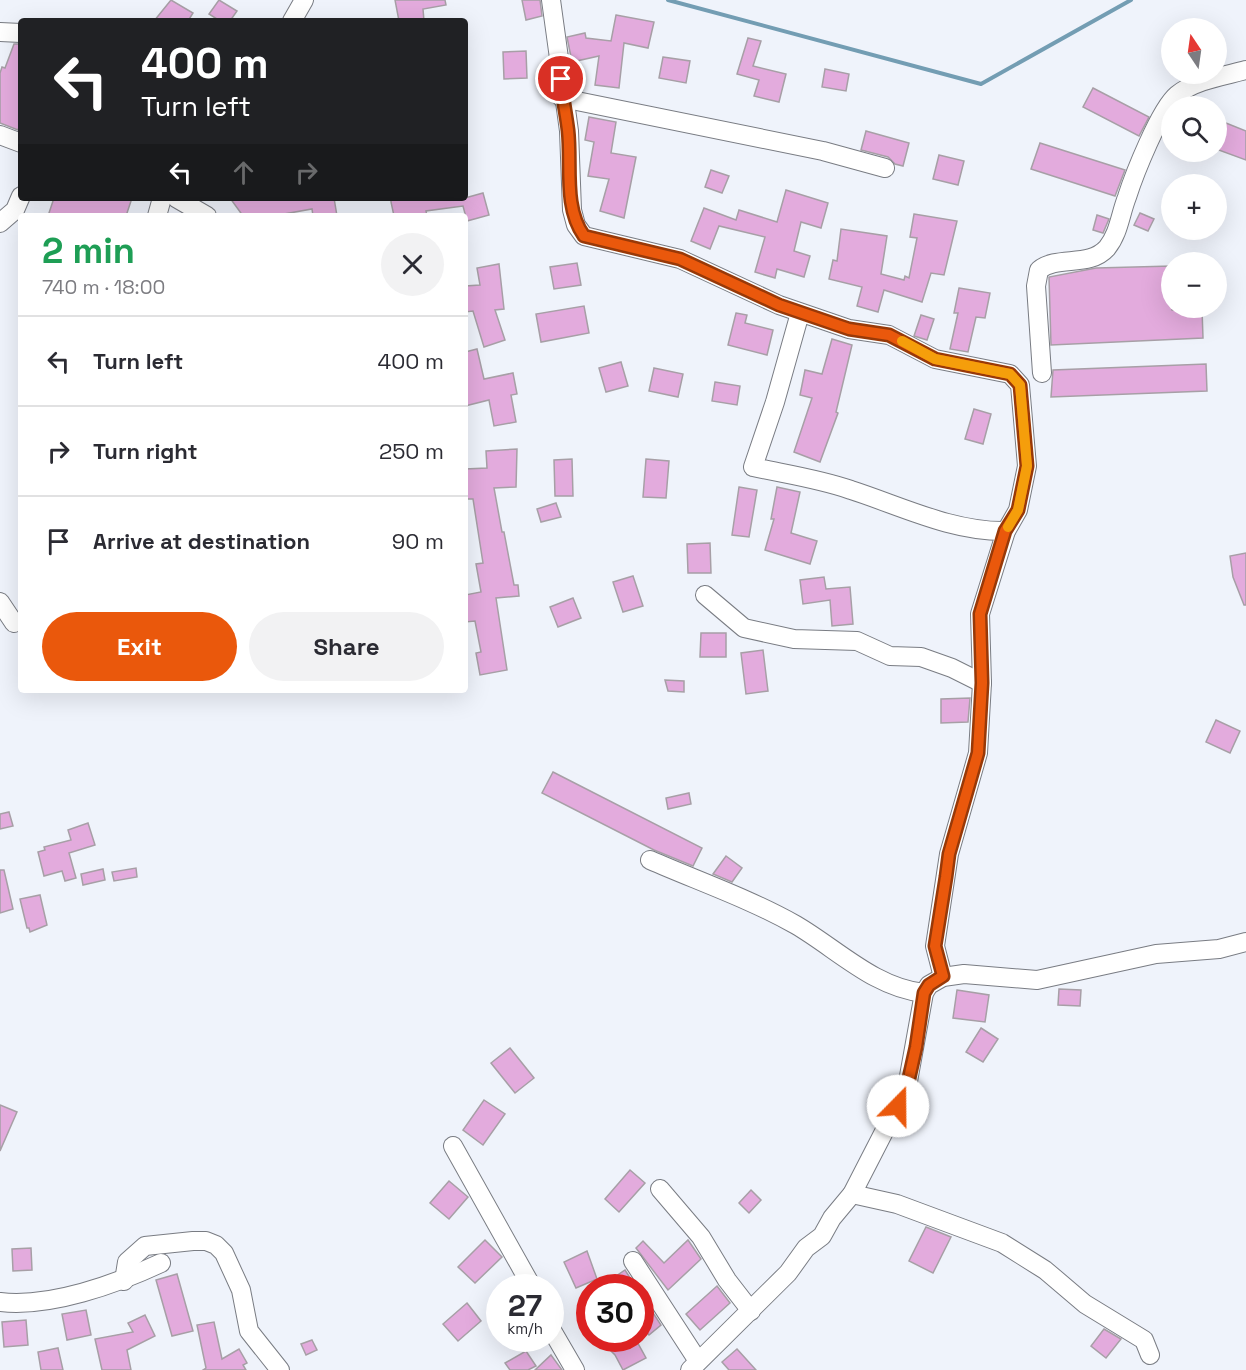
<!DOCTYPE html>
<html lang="en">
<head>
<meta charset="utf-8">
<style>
	:root { --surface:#fff; --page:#f2f2f3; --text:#2b2b33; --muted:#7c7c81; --line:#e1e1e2; --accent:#ea580c }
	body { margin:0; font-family:"Space Grotesk",sans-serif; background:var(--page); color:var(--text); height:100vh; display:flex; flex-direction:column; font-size:22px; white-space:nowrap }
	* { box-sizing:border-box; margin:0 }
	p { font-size:20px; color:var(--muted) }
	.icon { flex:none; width:33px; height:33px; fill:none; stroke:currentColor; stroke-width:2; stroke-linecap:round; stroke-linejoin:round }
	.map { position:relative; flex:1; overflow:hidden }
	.details { position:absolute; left:18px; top:213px; width:450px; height:480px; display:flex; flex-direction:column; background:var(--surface); border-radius:6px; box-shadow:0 6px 24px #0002 }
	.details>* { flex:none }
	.guide { position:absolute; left:18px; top:18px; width:450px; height:183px; border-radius:6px; box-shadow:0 6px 24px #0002; background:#202124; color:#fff; overflow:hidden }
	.needle { width:39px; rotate:347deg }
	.tools { position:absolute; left:1161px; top:18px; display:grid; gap:12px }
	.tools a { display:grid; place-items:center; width:66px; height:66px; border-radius:50%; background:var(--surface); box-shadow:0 6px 24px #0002; font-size:30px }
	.speed { position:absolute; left:486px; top:1274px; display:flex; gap:12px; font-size:30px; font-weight:700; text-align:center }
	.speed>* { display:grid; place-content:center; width:78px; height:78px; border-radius:50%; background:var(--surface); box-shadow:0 6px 24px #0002; line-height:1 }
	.speed small { font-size:15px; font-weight:400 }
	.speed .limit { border:9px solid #d22; background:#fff; color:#111 }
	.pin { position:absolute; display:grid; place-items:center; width:51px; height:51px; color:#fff; margin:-26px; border:3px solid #fff; border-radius:50%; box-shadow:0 2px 6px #0007 }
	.me { position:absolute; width:66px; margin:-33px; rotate:22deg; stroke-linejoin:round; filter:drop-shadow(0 0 4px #0008) }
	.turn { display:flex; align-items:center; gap:21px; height:126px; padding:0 24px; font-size:27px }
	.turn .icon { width:78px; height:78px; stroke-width:2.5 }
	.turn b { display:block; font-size:42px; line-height:51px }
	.lanes { display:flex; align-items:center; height:57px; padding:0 24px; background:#0003; justify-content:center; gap:30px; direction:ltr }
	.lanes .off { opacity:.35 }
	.round { display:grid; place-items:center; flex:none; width:63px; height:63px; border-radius:32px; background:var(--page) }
	.headline { display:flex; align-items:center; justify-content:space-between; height:102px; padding:0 24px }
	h1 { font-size:36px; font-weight:700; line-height:45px; color:#1e9e55 }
	.primary-button { display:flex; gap:12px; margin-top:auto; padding:12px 24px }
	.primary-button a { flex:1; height:69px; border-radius:36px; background:var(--accent); color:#fff; font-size:24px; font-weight:700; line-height:69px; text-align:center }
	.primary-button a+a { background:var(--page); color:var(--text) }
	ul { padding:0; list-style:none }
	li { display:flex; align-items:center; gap:18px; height:90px; padding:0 24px; border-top:2px solid var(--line) }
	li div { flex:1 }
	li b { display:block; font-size:22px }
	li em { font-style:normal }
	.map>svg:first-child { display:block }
</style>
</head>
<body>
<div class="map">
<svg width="1246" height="1370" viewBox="0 0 1246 1370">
	<rect width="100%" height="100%" fill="#eff3fb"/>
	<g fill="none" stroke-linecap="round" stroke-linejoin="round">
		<polyline stroke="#739db3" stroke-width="4" points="668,0 981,84 1131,0"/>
	</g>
	<g fill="#e3abdd" stroke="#a79fa6" stroke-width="1.5">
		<polygon points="171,0 193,13 188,21 154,21"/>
		<polygon points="219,0 237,11 230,21 220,21 209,14"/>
		<polygon points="395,0 445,0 446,5 423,9 424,21 399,21"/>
		<polygon points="522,0 540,0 542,16 526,20"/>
		<polygon points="616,15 654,22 648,48 624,43 619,88 595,85 599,56 572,62 567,37 585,33 586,38 611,41"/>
		<polygon points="748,38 761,41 753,66 786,74 779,102 754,96 759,80 737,74"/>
		<polygon points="14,44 21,44 21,121 18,130 0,123 0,73 2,67 5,68"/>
		<polygon points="526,51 527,78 504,79 503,52"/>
		<polygon points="663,57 690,61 686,83 659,78"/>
		<polygon points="825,69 849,74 846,91 822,87"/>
		<polygon points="1093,88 1149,117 1139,136 1083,107"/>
		<polygon points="589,117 616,122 611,153 636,157 624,218 600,211 609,179 588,176 594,142 585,140"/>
		<polygon points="1216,119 1246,131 1246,160 1216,149"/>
		<polygon points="866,131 909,143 903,166 895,164 888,157 861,150"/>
		<polygon points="1040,143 1125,170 1115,196 1031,169"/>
		<polygon points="939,155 964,161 958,185 933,179"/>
		<polygon points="711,170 729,176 722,193 705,187"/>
		<polygon points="786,190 828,203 821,228 801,222 794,251 810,256 804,277 777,269 775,278 755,272 765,237 719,226 710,249 691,241 704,208 736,220 739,210 777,222"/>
		<polygon points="483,193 489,215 467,221 463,206 426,211 427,216 394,216 391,202 391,198 433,200 465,198"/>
		<polygon points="54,198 132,198 126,216 48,216"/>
		<polygon points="230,198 334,198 337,216 313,216 312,209 273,216 243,216"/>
		<polygon points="1140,213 1154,219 1148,231 1134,225"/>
		<polygon points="914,214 957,221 944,275 931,273 922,302 884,290 878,312 857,306 862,287 829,279 833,260 837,261 841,229 887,236 881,274 904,280 905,276 909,278 917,238 910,237"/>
		<polygon points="1097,215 1109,219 1103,233 1093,230"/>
		<polygon points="577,263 581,285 554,289 550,267"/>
		<polygon points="499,264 504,309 495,310 505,340 484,347 473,311 465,312 465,286 480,285 477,268"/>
		<polygon points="1172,266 1172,310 1202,309 1203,338 1051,345 1049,277 1096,268"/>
		<polygon points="959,288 990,293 985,318 976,317 968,352 950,349 958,313 954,313"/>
		<polygon points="584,306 589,333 541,342 536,314"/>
		<polygon points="736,313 747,315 745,323 773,330 767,355 728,345"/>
		<polygon points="921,315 934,319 927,340 914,336"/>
		<polygon points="832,339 852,345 836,412 838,413 820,462 794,452 812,398 800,395 805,370 822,374"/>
		<polygon points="477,349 484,379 513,373 517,394 511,395 516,422 494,426 489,400 465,406 465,352"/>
		<polygon points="621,362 628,386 606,392 599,368"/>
		<polygon points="1206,364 1207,391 1051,397 1053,370"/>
		<polygon points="654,368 683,374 678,397 649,391"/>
		<polygon points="715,382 740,386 737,405 712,401"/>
		<polygon points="974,409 991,414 983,444 965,439"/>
		<polygon points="517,449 516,487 494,488 502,532 504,532 514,585 518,585 519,596 496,598 507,670 480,675 476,653 481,652 475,621 465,622 465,595 481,592 476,564 483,563 473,499 465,499 465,469 487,468 486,451"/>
		<polygon points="572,459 573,496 555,496 554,460"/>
		<polygon points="646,459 669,461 666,498 643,497"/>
		<polygon points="739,487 757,490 749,537 732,535"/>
		<polygon points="777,487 800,492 791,533 817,541 810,564 765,550 774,519 771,519"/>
		<polygon points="556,503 561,517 541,522 537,509"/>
		<polygon points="710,543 711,573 688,573 687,544"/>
		<polygon points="1246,553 1246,605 1244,605 1233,577 1230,556"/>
		<polygon points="633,576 643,606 623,612 613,582"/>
		<polygon points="824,577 826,589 850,587 853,624 832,626 830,600 803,604 800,580"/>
		<polygon points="573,598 581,618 558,627 550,607"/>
		<polygon points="701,633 726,633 726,657 700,657"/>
		<polygon points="763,650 768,691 746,694 741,653"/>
		<polygon points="665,680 684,681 684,692 668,691"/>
		<polygon points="970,698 968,722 941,723 941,699"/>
		<polygon points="1216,720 1240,731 1230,753 1206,742"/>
		<polygon points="553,772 702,848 693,866 654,850 542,793"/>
		<polygon points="689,793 691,804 668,809 666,798"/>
		<polygon points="9,812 13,826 0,829 0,814"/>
		<polygon points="88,823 95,845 69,853 76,878 65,881 62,871 44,876 38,852 45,850 44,847 71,840 68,830"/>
		<polygon points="726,856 742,868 732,882 713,874"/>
		<polygon points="136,868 137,877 114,881 112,872"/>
		<polygon points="103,869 105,880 83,885 81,874"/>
		<polygon points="0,870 4,870 13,909 0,913"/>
		<polygon points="40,895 47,925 30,932 29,928 27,928 20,899"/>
		<polygon points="1059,989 1081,990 1080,1006 1058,1005"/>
		<polygon points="957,990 989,995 985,1022 953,1018"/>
		<polygon points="981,1028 998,1039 983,1062 966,1052"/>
		<polygon points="510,1048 534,1078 515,1093 491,1063"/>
		<polygon points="484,1100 505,1114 483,1145 463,1130"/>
		<polygon points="0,1105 17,1112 0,1151"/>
		<polygon points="630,1170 645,1183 619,1212 605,1199"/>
		<polygon points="449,1181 468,1197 449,1219 430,1203"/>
		<polygon points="751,1190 761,1200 749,1213 739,1203"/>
		<polygon points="926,1227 951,1237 933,1273 909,1261"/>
		<polygon points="485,1240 502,1257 475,1283 458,1267"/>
		<polygon points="688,1240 701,1259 668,1290 636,1248 643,1241 664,1263"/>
		<polygon points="31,1248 32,1270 13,1271 12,1249"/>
		<polygon points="587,1251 597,1279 576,1288 564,1262"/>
		<polygon points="625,1270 636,1287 600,1287"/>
		<polygon points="177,1274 193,1331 172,1336 156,1280"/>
		<polygon points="717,1286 730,1303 700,1330 686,1314"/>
		<polygon points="640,1293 661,1325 649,1335 640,1324"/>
		<polygon points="467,1303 481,1321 458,1341 443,1324"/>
		<polygon points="86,1310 91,1335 67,1340 62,1314"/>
		<polygon points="145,1315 155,1336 127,1350 131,1370 102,1370 95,1339 133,1332 128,1323"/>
		<polygon points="26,1320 28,1345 4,1347 2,1322"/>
		<polygon points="214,1322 222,1359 239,1349 247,1363 243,1365 246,1370 203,1370 206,1368 197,1325"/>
		<polygon points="1104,1329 1121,1339 1106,1358 1091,1346"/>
		<polygon points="598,1338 635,1338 646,1358 623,1370 615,1355"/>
		<polygon points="312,1340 317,1350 306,1355 301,1344"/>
		<polygon points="58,1348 63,1370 41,1370 38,1352"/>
		<polygon points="737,1349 756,1370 729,1370 722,1362"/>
		<polygon points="526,1351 536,1366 528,1370 510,1370 505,1363"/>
		<polygon points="551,1355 562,1370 535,1370"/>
	</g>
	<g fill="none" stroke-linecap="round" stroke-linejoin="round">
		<g stroke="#797c83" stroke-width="20">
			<g id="minor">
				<polyline points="551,0 569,131 572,210 576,225 584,236 680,259 779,305 849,329 889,335 935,359 1010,374 1020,385 1027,466 1018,510 1006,531 980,614 982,683 978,753 949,854 935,946 943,977"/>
				<polyline points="292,21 304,0"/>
				<polyline points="0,32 21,33"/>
				<polyline points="562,98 823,151 885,168"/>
				<polyline points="0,135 21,143"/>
				<polyline points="176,198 207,216"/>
				<polyline points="157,216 162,198"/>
				<polyline points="0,223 15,210 21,196"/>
				<path d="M800 313 775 402 753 467C785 474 820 479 851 490 901 506 952 532 1006 531"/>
				<path d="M1042 373 1036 286 1039 270C1058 255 1089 268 1107 248 1119 233 1120 215 1127 197 1134 175 1160 109 1177 95 1195 80 1224 76 1246 70"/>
				<polyline points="705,595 744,628 794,639 857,641 890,656 921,657 952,668 982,683"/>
				<polyline points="0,602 14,623"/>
				<path d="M650 860C698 881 750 899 796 925 837 949 875 988 924 993"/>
				<polyline points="453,1146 532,1287"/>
				<polyline points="660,1189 701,1237 727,1280 751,1311"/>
				<polyline points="852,1194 897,1204 1002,1243 1045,1270 1085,1304 1144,1340 1150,1355"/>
				<polyline points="633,1261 698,1361"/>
				<polyline points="124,1281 127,1262 145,1246 193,1241 206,1241 216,1245 224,1253 241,1290 249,1331 280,1370"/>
				<path d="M0 1302C50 1308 116 1284 161 1263"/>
				<polyline points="550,1327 575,1370"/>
				<polyline points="690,1370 788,1273 806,1248 822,1236 832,1218 852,1194 907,1087 924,993 929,985 943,977 964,974 1037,980 1156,954 1219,949 1246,942"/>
			</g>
		</g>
		<use href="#minor" stroke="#fff" stroke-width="18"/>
	</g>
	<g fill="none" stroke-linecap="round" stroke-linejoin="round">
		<g stroke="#983908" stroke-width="15">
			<path id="route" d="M561 79C562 96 566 113 568 130 572 164 563 207 584 236L680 259 779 305 849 329 889 335 935 359 1010 374 1020 385 1027 466 1018 510 1005 531 980 614 982 683 978 753 949 854 946 877 935 946 943 976 929 985 924 993 916 1047 907 1087 898 1106"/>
		</g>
		<use href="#route" stroke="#ea580c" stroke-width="10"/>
		<polyline stroke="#f59e0b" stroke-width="10" points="902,341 935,359 1010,374 1020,385 1027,466 1018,510 1008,527"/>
	</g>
</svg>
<div class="tools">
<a><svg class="needle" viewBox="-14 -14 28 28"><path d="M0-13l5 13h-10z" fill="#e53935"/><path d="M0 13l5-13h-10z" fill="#7c7c81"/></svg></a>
<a><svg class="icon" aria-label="search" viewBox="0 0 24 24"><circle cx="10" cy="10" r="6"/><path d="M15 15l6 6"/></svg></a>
<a>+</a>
<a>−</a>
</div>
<div class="speed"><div>27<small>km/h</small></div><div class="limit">30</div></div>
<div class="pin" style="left:561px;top:79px;background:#d93025"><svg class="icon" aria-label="arrive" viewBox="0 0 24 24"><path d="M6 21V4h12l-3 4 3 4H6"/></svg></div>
<svg class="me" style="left:898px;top:1106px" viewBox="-20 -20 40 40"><circle r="19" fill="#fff"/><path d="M0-13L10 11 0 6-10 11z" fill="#ea580c"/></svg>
<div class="guide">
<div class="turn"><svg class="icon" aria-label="left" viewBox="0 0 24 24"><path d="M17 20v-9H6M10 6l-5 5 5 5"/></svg><div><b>400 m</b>Turn left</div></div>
<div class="lanes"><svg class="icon" aria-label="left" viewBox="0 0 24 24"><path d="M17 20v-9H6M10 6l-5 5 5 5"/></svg><svg class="icon off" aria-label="ahead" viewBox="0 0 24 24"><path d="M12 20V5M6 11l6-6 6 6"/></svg><svg class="icon off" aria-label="right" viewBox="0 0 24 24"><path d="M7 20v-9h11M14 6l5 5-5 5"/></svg></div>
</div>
<section class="details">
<div class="headline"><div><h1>2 min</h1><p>740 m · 18:00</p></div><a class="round"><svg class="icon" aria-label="close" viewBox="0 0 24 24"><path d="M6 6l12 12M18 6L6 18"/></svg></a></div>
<ul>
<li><svg class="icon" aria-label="left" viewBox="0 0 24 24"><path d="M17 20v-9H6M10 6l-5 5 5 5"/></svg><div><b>Turn left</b></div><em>400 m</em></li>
<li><svg class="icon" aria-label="right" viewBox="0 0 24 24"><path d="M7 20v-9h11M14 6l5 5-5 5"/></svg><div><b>Turn right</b></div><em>250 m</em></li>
<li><svg class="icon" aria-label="arrive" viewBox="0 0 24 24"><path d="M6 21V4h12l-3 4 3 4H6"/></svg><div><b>Arrive at destination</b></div><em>90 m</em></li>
</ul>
<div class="primary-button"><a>Exit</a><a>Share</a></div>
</section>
</div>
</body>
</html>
